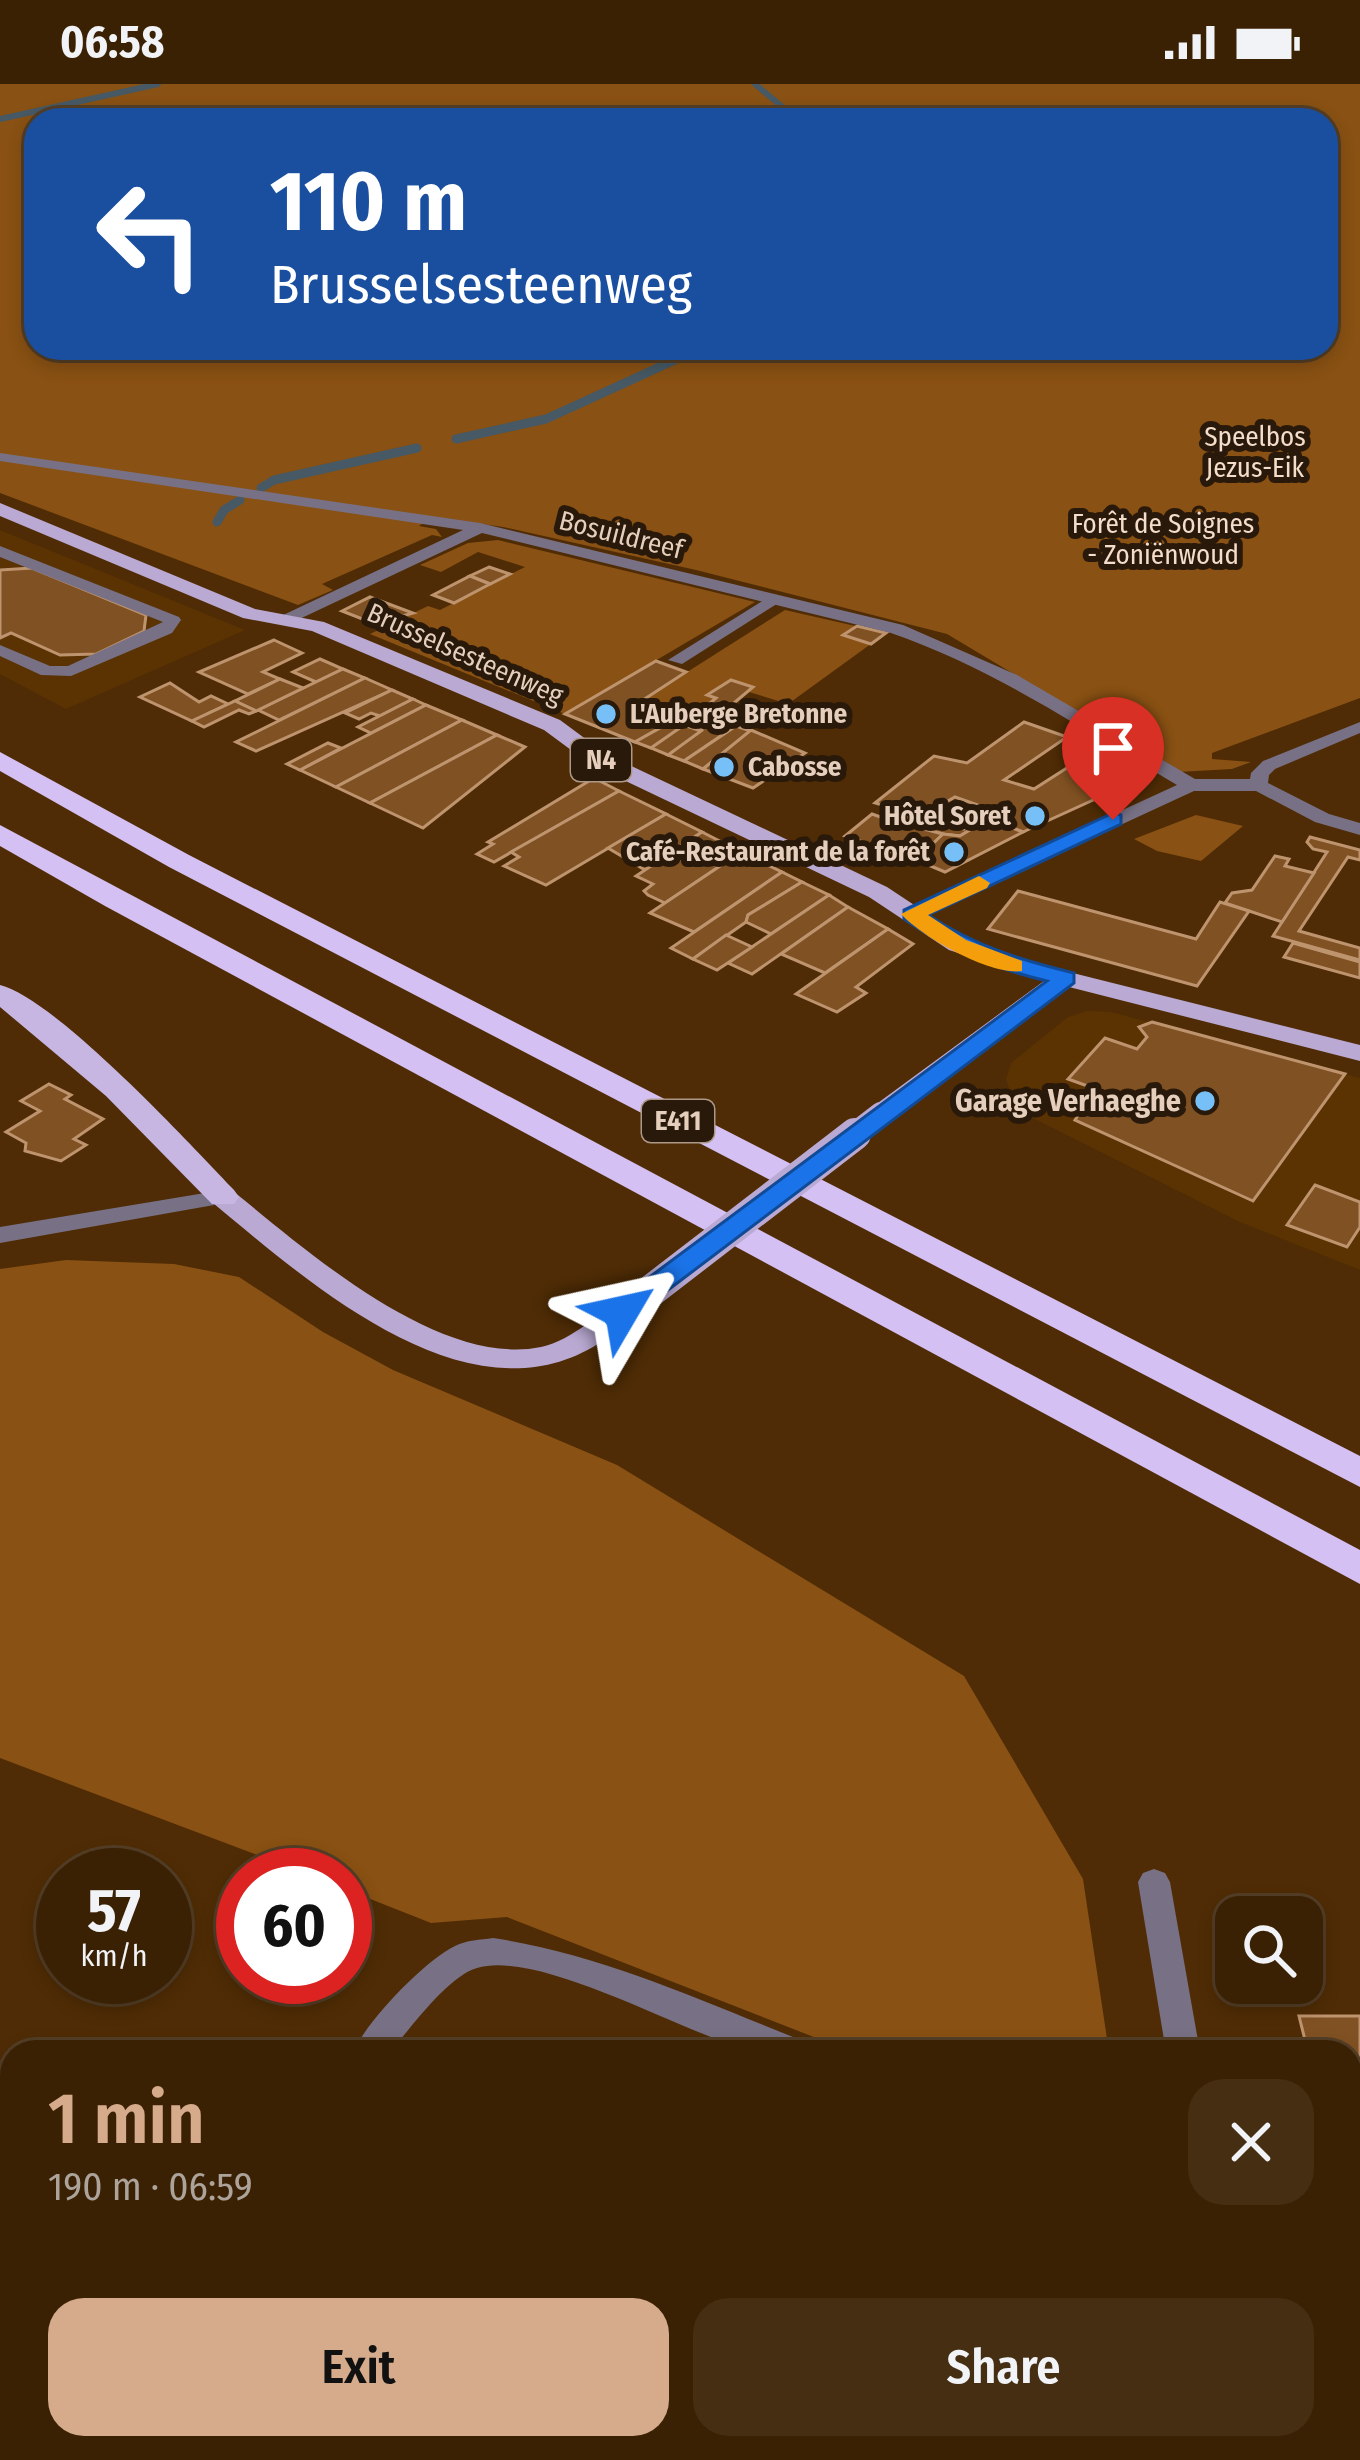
<!DOCTYPE html>
<html lang="en">
<head>
<meta charset="utf-8">
<style>
	:root { --surface:#3b2104; --page:#462e13; --text:#f1f3f6; --muted:#aca39a; --line:#543e26; --accent:#d6ab8b }
	body { margin:0; font-family:"Fira Sans Condensed",sans-serif; background:var(--page); color:var(--text); height:100vh; display:flex; flex-direction:column; font-size:45px; white-space:nowrap }
	* { box-sizing:border-box; margin:0 }
	p { font-size:39px; color:var(--muted) }
	.icon { flex:none; width:66px; height:66px; fill:none; stroke:currentColor; stroke-width:2; stroke-linecap:round; stroke-linejoin:round }
	.map { position:relative; flex:1; overflow:hidden }
	.details { position:absolute; left:0px; top:1956px; width:1362px; height:420px; display:flex; flex-direction:column; background:var(--surface); border-radius:36px 36px 0 0; box-shadow:0 6px 18px #0003,0 0 0 3px var(--line) }
	.details>* { flex:none }
	.top-card { position:absolute; left:24px; top:24px; width:1314px; height:252px; border-radius:36px; box-shadow:0 6px 18px #0003,0 0 0 3px var(--line); background:#1a4fa0; color:#fff; overflow:hidden }
	.controls { position:absolute; left:1215px; top:1812px; display:grid; gap:24px }
	.controls a { display:grid; place-items:center; width:108px; height:108px; border-radius:24px; background:var(--surface); box-shadow:0 6px 18px #0003,0 0 0 3px var(--line); font-size:60px }
	.speed { position:absolute; left:36px; top:1764px; display:flex; gap:24px; font-size:60px; font-weight:700; text-align:center }
	.speed>* { display:grid; place-content:center; width:156px; height:156px; border-radius:50%; background:var(--surface); box-shadow:0 6px 18px #0003,0 0 0 3px var(--line); line-height:1 }
	.speed small { font-size:30px; font-weight:400 }
	.speed .limit { border:18px solid #d22; background:#fff; color:#111 }
	.pin { position:absolute; display:grid; place-items:center; width:102px; height:102px; color:#fff; margin:-123px -51px; border-radius:50% 50% 50% 0; rotate:-45deg; box-shadow:0 0 12px #0007 }
	.pin .icon { rotate:45deg }
	.me { position:absolute; width:132px; margin:-66px; rotate:54deg; stroke-linejoin:round; filter:drop-shadow(0 0 9px #0008) }
	.turn { display:flex; align-items:center; gap:42px; height:252px; padding:0 48px; font-size:54px }
	.turn .icon { width:156px; height:156px; stroke-width:2.5 }
	.turn b { display:block; font-size:84px; line-height:102px }
	.round { display:grid; place-items:center; flex:none; width:126px; height:126px; border-radius:36px; background:var(--page) }
	.headline { display:flex; align-items:center; justify-content:space-between; height:204px; padding:0 48px }
	h1 { font-size:72px; font-weight:600; line-height:90px; color:var(--accent) }
	.primary-button { display:flex; gap:24px; margin-top:auto; padding:24px 48px }
	.primary-button a { flex:1; height:138px; border-radius:36px; background:var(--accent); color:#111; font-size:48px; font-weight:600; line-height:138px; text-align:center }
	.primary-button a+a { background:var(--page); color:var(--text) }
	.status { display:flex; justify-content:space-between; align-items:center; height:84px; padding:0 60px; background:var(--surface); direction:ltr }
	.status svg { height:33px; fill:currentColor }
	.map>svg:first-child { display:block }
</style>
</head>
<body>
<div class="status"><b>06:58</b><svg viewBox="0 0 49 12"><path d="M0 12V9h3v3zM5 12V6h3v6zM10 12V3h3v9zM15 12V0h3v12zM26 1h20v11H26zM47 4h2v5h-2z"/></svg></div>
<div class="map">
<svg width="1360" height="2376" viewBox="0 0 1360 2376">
	<rect width="100%" height="100%" fill="#4f2c05"/>
	<g fill="#5b3202">
		<polygon points="0,446 245,546 66,625 0,590"/>
		<polygon points="1087,927 1111,928 1360,994 1360,1186 1240,1138 1033,1034 1012,1013 1006,995 1011,979 1068,933"/>
	</g>
	<g fill="#895113" fill-rule="evenodd">
		<path d="M0 0H1360V614L1212 669V675L1251 678 1232 685 1178 688 947 550 696 486 503 443 432 433 419 442 436 445 442 453 432 451 322 500 333 506 298 521 0 409ZM36 36H1326V264H36Z"/>
		<polygon points="498,456 755,518 565,630 370,550 428,522 440,526 525,483 478,468 441,488 420,481 468,459"/>
		<polygon points="785,526 886,549 788,620 749,608 711,638 643,616"/>
		<polygon points="1196,731 1243,742 1201,777 1157,767 1134,755"/>
		<polygon points="66,1176 174,1180 239,1193 323,1248 393,1286 617,1381 964,1592 1083,1795 1109,1968 852,1968 507,1833 431,1839 345,1805 345,1791 310,1791 0,1674 0,1185"/>
	</g>
	<g fill="none" stroke-linecap="round" stroke-linejoin="round">
		<g stroke="#465964" stroke-width="6">
			<polyline points="755,0 798,36"/>
			<polyline points="0,35 158,0"/>
			<polyline points="697,266 701,264"/>
		</g>
		<g stroke="#465964" stroke-width="9">
			<polyline points="456,355 546,335 701,264"/>
			<polyline points="261,404 274,396 417,364"/>
			<polyline points="217,438 224,426 240,416"/>
		</g>
	</g>
	<g fill="#805122" stroke="#be946f" stroke-width="3" fill-rule="evenodd">
		<polygon points="489,483 510,490 490,500 470,492"/>
		<polygon points="32,484 146,531 144,547 96,570 60,571 11,549 0,554 0,486"/>
		<polygon points="470,492 490,500 454,519 433,511"/>
		<polygon points="370,513 413,529 375,540 342,527"/>
		<polygon points="857,542 886,549 871,560 843,551"/>
		<polygon points="274,556 302,569 263,588 280,595 248,610 199,588"/>
		<polygon points="320,575 343,585 316,598 293,588"/>
		<polygon points="656,577 686,588 637,620 658,632 676,634 669,639 635,658 565,630"/>
		<polygon points="343,585 365,594 279,636 258,626"/>
		<polygon points="365,594 392,606 256,667 236,658"/>
		<polygon points="280,595 303,604 256,627 235,617"/>
		<polygon points="731,596 753,603 728,624 710,619 716,614 707,611"/>
		<polygon points="170,599 199,618 211,612 228,620 192,637 140,613"/>
		<polygon points="392,606 413,615 380,632 371,629 359,635 345,629"/>
		<polygon points="413,615 426,621 371,649 358,643"/>
		<polygon points="235,617 256,627 249,630 239,626 204,643 192,637"/>
		<polygon points="426,621 462,636 336,703 300,686"/>
		<polygon points="462,636 497,651 370,719 336,703"/>
		<polygon points="713,636 734,643 684,677 668,671"/>
		<path d="M1024 638 1067 653 1004 696 1034 705 1084 673 1137 696 1023 748 988 735 960 752 943 750 889 736 902 727 875 719 934 672 967 679ZM955 713 995 727 964 745 924 731Z"/>
		<polygon points="669,639 682,644 651,664 635,658"/>
		<polygon points="684,641 701,647 668,671 651,664"/>
		<polygon points="736,642 751,647 703,685 684,677"/>
		<polygon points="751,646 805,669 753,704 703,685"/>
		<polygon points="497,651 525,663 423,744 370,719"/>
		<polygon points="328,659 341,664 300,686 287,680"/>
		<polygon points="594,694 619,707 494,778 477,770 493,760 488,758"/>
		<polygon points="619,707 666,730 546,801 504,782 519,773 511,768"/>
		<polygon points="666,730 702,748 645,786 608,764"/>
		<polygon points="872,730 889,736 943,750 916,776 845,752"/>
		<polygon points="988,735 1023,748 945,788 916,776 943,750 960,752"/>
		<polygon points="702,748 741,768 665,819 648,811 644,807 653,800 636,792"/>
		<polygon points="1310,753 1360,766 1360,776 1348,773 1299,847 1360,864 1360,876 1273,852 1327,768 1313,765 1307,758"/>
		<polygon points="741,768 782,788 694,848 650,829"/>
		<polygon points="1275,772 1289,775 1285,782 1314,789 1282,838 1225,819 1232,809 1252,806"/>
		<polygon points="782,788 802,798 748,831 746,838 693,875 671,864"/>
		<polygon points="802,798 829,811 771,850 746,838 748,831"/>
		<polygon points="1018,807 1196,855 1220,818 1249,827 1197,902 988,845"/>
		<polygon points="829,811 848,823 752,890 728,879"/>
		<polygon points="848,823 888,845 825,889 781,870"/>
		<polygon points="888,845 913,860 856,903 866,909 837,928 796,910"/>
		<polygon points="726,851 752,863 717,886 693,875"/>
		<polygon points="1293,859 1360,878 1360,894 1284,873"/>
		<polygon points="1152,938 1345,990 1253,1117 1075,1036 1096,1005 1068,995 1105,954 1137,965 1147,953 1139,943"/>
		<polygon points="49,1000 71,1011 65,1015 103,1035 74,1055 86,1061 61,1077 25,1067 26,1059 6,1048 40,1027 21,1017"/>
		<polygon points="1315,1101 1360,1118 1360,1143 1347,1163 1287,1141"/>
		<polygon points="1299,1932 1360,1932 1360,2016 1350,2016 1350,1968 1308,1968"/>
		<polygon points="12,2084 12,2256 0,2246 0,2096"/>
		<polygon points="1350,2099 1360,2099 1360,2218 1356,2218 1350,2187"/>
	</g>
	<g fill="none" stroke-linecap="round" stroke-linejoin="round">
		<g fill="#787185" fill-rule="evenodd">
			<polygon points="0,462 179,533 181,536 172,549 71,592 41,591 0,572 0,561 50,582 68,582 163,538 0,473"/>
			<polygon points="769,513 783,516 682,580 668,576"/>
			<path d="M493 1854C601 1870 702 1917 803 1957L808 1968C790 1968 768 1971 752 1967 686 1951 541 1865 477 1884 448 1892 410 1945 390 1968H353C368 1936 423 1878 455 1862 467 1856 480 1856 493 1854Z"/>
		</g>
		<g fill="#787185" fill-rule="evenodd">
			<path d="M0 369 480 439 903 541 1017 591 1195 695H1250L1251 689 1263 677 1360 638V649L1275 685 1269 691 1268 699 1329 730 1360 739V751L1315 738 1256 707H1194L919 834H905V826L1177 701C1083 646 995 585 891 549L482 449 291 539H279V533L463 446 0 377Z"/>
			<polygon points="223,1106 231,1108 235,1113 231,1118 0,1159 0,1143"/>
		</g>
		<g fill="#787185" fill-rule="evenodd">
			<polygon points="1154,1785 1165,1789 1170,1798 1200,1968 1166,1968 1138,1798 1143,1789"/>
			<polygon points="1235,2364 1273,2364 1275,2376 1237,2376"/>
		</g>
		<g fill="#baaad3" fill-rule="evenodd">
			<polygon points="0,419 255,525 324,538 560,636 606,670 887,803 967,856 1013,874 1360,961 1360,977 1069,903 891,1036 871,1036 867,1030 871,1024 1044,897 949,866 869,813 590,680 544,646 312,547 243,534 0,432"/>
			<path d="M223 1104 233 1107C307 1167 439 1284 541 1263 573 1256 602 1227 628 1209L639 1206 654 1216C643 1232 620 1245 604 1256 473 1346 311 1200 213 1119L209 1113 213 1107Z"/>
		</g>
		<path fill="#c7b5e2" fill-rule="evenodd" d="M0 901C56 915 190 1060 234 1106L239 1113 234 1120H212L106 1012 0 923Z"/>
		<g fill="#d4c0f2" fill-rule="evenodd">
			<polygon points="0,668 189,771 1360,1372 1360,1403 169,783 0,687"/>
			<polygon points="0,741 1360,1466 1360,1500 105,822 0,762"/>
		</g>
		<polyline stroke="#baaad3" stroke-width="24" points="851,1053 881,1030"/>
		<polyline stroke="#baaad3" stroke-width="32" points="639,1216 855,1050"/>
	</g>
	<path fill="#1a73e8" stroke="#114b97" stroke-width="3" d="M1113 729 1121 731V740L928 831C975 862 1020 876 1074 889V899L631 1234H612L608 1228 612 1221 1047 897C993 884 950 866 904 835V826Z"/>
	<path fill="#f59e0b" d="M979 792 990 799 987 804 928 831 966 856 1022 877V887C991 892 922 853 901 830Z"/>
	<g fill="#76c0f7" stroke="#29190a" stroke-width="4.5">
		<circle cx="606" cy="630" r="12"/>
		<circle cx="724" cy="683" r="12"/>
		<circle cx="1035" cy="732" r="12"/>
		<circle cx="954" cy="768" r="12"/>
		<circle cx="1205" cy="1017" r="12"/>
	</g>
	<g text-anchor="middle" dominant-baseline="central" stroke-width="12" stroke-linejoin="round" paint-order="stroke">
		<g font-size="27" fill="#f4ddca" stroke="#29190a">
			<text x="1255" y="353">Speelbos<tspan x="1255" dy="31">Jezus-Eik</tspan></text>
			<text x="1163" y="440">Forêt de Soignes<tspan x="1163" dy="31">- Zoniënwoud</tspan></text>
		</g>
		<g font-size="27" fill="#e5cfbc" stroke="#29190a">
			<text transform="translate(621 451) rotate(14)">Bosuildreef</text>
			<text transform="translate(465 570) rotate(24)">Brusselsesteenweg</text>
		</g>
		<g font-size="27" font-weight="bold" fill="#e5cfbc" stroke="#29190a" text-anchor="start">
			<text x="630" y="630">L'Auberge Bretonne</text>
			<text x="748" y="683">Cabosse</text>
			<text x="1011" y="732" text-anchor="end">Hôtel Soret</text>
			<text x="930" y="768" text-anchor="end">Café-Restaurant de la forêt</text>
		</g>
		<g fill="#29190a" stroke="#ad9887" stroke-width="3">
			<rect x="571" y="655" width="60" height="42" rx="9"/>
			<rect x="642" y="1016" width="72" height="42" rx="9"/>
		</g>
		<g font-size="27" font-weight="bold" fill="#e5cfbc">
			<text x="601" y="676">N4</text>
			<text x="678" y="1037">E411</text>
		</g>
		<g font-size="30" font-weight="bold" fill="#e5cfbc" stroke="#29190a" text-anchor="end">
			<text x="1181" y="1017">Garage Verhaeghe</text>
		</g>
	</g>
</svg>
<div class="controls">
<a><svg class="icon" aria-label="search" viewBox="0 0 24 24"><circle cx="10" cy="10" r="6"/><path d="M15 15l6 6"/></svg></a>
</div>
<div class="speed"><div>57<small>km/h</small></div><div class="limit">60</div></div>
<div class="pin" style="left:1113px;top:736px;background:#d93025"><svg class="icon" aria-label="arrive" viewBox="0 0 24 24"><path d="M6 21V4h12l-3 4 3 4H6"/></svg></div>
<svg class="me" style="left:622px;top:1228px" viewBox="-20 -20 40 40"><path d="M0-17L14 15 0 8-14 15z" fill="#1a73e8" stroke="#fff" stroke-width="4"/></svg>
<div class="top-card">
<div class="turn"><svg class="icon" aria-label="left" viewBox="0 0 24 24"><path d="M17 20v-9H6M10 6l-5 5 5 5"/></svg><div><b>110 m</b>Brusselsesteenweg</div></div>
</div>
<section class="details">
<div class="headline"><div><h1>1 min</h1><p>190 m · 06:59</p></div><a class="round"><svg class="icon" aria-label="close" viewBox="0 0 24 24"><path d="M6 6l12 12M18 6L6 18"/></svg></a></div>
<div class="primary-button"><a>Exit</a><a>Share</a></div>
</section>
</div>
</body>
</html>
